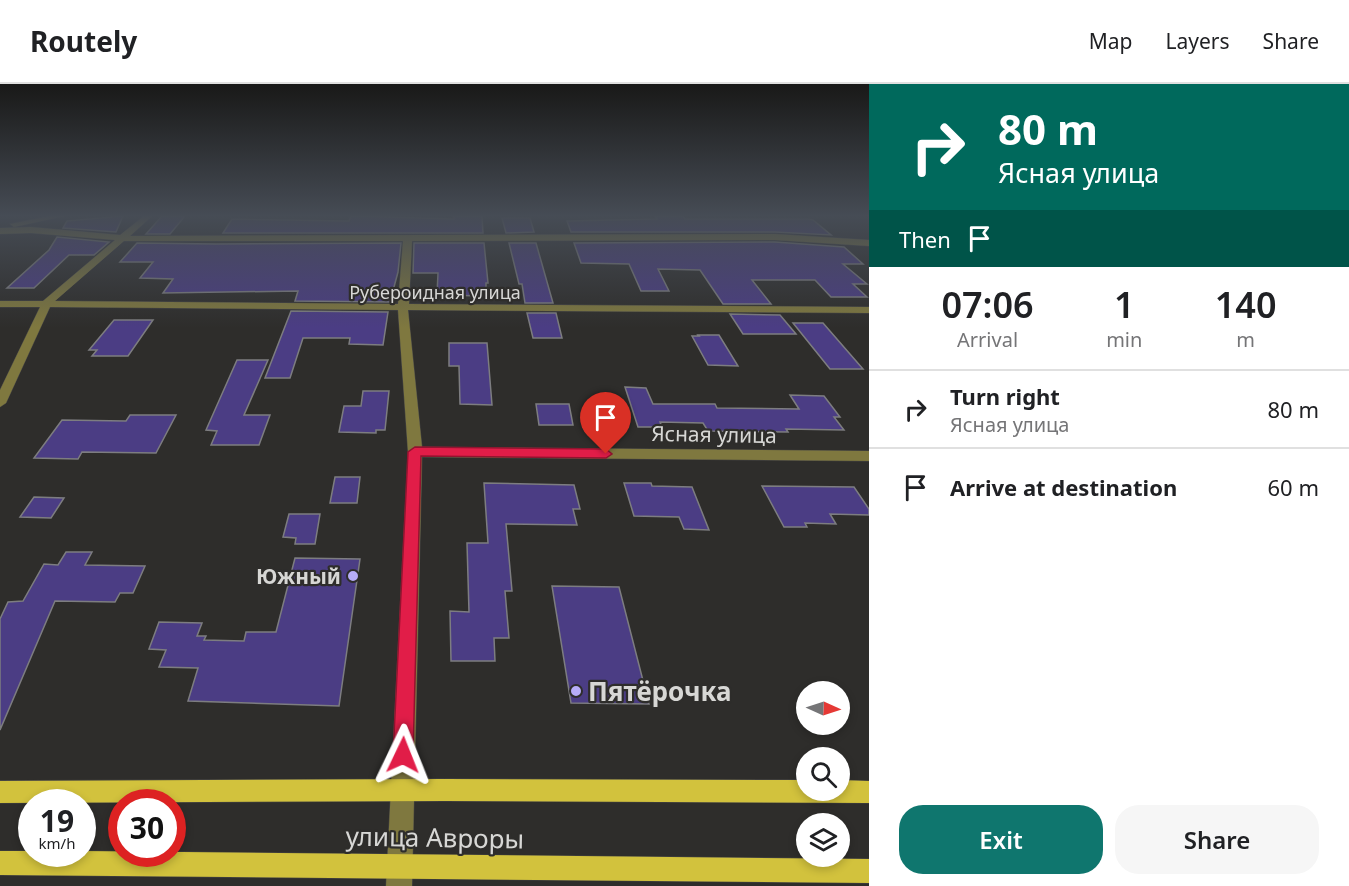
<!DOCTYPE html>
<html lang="en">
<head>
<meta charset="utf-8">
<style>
	:root { --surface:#fff; --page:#f6f6f6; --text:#202124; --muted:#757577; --line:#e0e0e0; --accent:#0f766e }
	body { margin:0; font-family:"Noto Sans",sans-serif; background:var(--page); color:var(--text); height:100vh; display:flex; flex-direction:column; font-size:22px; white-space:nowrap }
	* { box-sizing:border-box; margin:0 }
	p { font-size:20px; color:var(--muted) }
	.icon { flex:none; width:33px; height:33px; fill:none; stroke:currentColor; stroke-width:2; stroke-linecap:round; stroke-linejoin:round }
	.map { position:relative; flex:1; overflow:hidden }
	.panel { display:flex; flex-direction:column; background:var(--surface); width:480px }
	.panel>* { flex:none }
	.hud { background:#00695c; color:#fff; overflow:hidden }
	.needle { width:39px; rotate:93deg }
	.buttons { position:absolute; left:796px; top:597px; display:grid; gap:12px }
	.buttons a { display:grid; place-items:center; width:54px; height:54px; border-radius:50%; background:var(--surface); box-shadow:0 3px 9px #0003; font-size:30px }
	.speed { position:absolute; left:18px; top:705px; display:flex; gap:12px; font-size:30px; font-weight:700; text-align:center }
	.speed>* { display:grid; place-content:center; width:78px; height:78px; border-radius:50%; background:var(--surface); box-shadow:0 3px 9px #0003; line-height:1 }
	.speed small { font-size:15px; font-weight:400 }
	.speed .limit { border:9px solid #d22; background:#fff; color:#111 }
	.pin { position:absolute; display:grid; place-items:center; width:51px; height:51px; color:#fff; margin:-62px -26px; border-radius:50% 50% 50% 0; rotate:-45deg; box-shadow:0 0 6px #0007 }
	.pin .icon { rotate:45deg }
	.me { position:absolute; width:66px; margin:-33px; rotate:2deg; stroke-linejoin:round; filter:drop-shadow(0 0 4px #0008) }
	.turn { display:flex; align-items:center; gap:21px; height:126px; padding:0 30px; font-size:27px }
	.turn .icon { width:78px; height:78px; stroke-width:2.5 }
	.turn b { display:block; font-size:42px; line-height:51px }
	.then { display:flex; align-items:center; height:57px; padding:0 30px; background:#0003; gap:12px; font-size:22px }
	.eta { display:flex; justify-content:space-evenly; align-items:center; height:102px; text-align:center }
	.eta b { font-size:36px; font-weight:600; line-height:42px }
	.primary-button { display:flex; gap:12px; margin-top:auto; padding:12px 30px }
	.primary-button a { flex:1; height:69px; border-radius:24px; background:var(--accent); color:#fff; font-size:24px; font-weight:600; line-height:69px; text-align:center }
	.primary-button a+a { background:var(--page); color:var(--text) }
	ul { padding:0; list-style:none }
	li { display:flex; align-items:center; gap:18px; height:78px; padding:0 30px; border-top:2px solid var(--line) }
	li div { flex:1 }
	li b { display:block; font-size:22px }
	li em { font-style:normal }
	header { display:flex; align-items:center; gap:36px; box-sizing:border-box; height:84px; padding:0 30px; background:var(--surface); border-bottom:2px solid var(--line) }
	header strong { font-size:28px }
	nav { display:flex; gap:33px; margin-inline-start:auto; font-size:21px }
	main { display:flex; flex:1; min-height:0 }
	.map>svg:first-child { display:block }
</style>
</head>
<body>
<header>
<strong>Routely</strong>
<nav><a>Map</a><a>Layers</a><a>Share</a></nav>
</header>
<main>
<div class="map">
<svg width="869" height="802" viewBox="0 0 869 802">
	<rect width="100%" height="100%" fill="#2e2d2b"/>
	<g fill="#4b3d84" stroke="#7d7d80" stroke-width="1.5">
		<polygon points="123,132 116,148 63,144 67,137"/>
		<polygon points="162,132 185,132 170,150 146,150"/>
		<polygon points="351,132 454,135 454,132 475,132 482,133 483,149 223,149 232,135 349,137"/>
		<polygon points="655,132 683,132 685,135 808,135 813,136 831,151 775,148 571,148 567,137 657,135"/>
		<polygon points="502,134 530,134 534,148 506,149"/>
		<polygon points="57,153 109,158 94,171 69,171 34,204 7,204 49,166"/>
		<polygon points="775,158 844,163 863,180 843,180 867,200 853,200 867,213 831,213 815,196 752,196 771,220 723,220 700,186 658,185 669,207 641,207 629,180 581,179 574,159"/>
		<polygon points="137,159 216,160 401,159 398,188 390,218 295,217 298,207 163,209 173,195 140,194 153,178 120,178"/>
		<polygon points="414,159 484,159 488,199 486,199 486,212 437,211 438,189 413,189"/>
		<polygon points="509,159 536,159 553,219 525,219 522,200 519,200"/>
		<polygon points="291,227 388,228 383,261 349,260 350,254 303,254 290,294 265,294"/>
		<polygon points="527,229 556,229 562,254 533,254"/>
		<polygon points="730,230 780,231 796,250 743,250"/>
		<polygon points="114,236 153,236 128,272 92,272 97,266 89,266"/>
		<polygon points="793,239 823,239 863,285 830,285"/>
		<polygon points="698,251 719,251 738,282 708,281 692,252 699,252"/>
		<polygon points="449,259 487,259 492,321 460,320 459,282 449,282"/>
		<polygon points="237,276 268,276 244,331 270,331 259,361 211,361 217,347 206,346"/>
		<polygon points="625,303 646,304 653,320 715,320 717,324 799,325 790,311 824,312 840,333 834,333 844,346 786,345 788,348 708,347 703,339 660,338 662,343 638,343"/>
		<polygon points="363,307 389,307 385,346 376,346 376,349 339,348 344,322 361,322"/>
		<polygon points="536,320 569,320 573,341 539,341"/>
		<polygon points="130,331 176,331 156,369 82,368 78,375 34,374 62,336 126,337"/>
		<polygon points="335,393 360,393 357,419 330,419"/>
		<polygon points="484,399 574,401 580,425 573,425 577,441 506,440 512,507 505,507 509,554 494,554 495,577 451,577 450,527 469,528 467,459 488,459"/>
		<polygon points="624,399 651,399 652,402 692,403 709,446 684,445 679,433 634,432"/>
		<polygon points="762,402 854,403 869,425 869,431 830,430 836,440 805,439 807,443 784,443"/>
		<polygon points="34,413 64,414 51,434 20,433"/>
		<polygon points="289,430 320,430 315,460 295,460 296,454 283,453"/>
		<polygon points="66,468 92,468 85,481 145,482 133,509 120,509 115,518 55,517 0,646 0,535 8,518 23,517 44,480 58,481"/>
		<polygon points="295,474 360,475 339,622 188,617 198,584 159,583 166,566 149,565 159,538 202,539 197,552 206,552 204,556 244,557 246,548 276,548"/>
		<polygon points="552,502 619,503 649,620 571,619"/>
	</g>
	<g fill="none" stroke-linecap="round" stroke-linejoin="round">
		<g stroke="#494846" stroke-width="1">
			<g id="minor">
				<polygon points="49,132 65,132 14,143 10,140"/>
				<path d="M144 132H152L130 152 775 150 869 156V162L775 156 412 157 409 220 869 223V229L408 226 422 363 869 367V377L422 373 412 802H386L408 368 398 226 50 223 6 319 0 323V306L40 223H0V217H43L115 156 31 149 0 150V144L31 143 120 151ZM124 157H403L398 220 55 217Z"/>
			</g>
		</g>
		<g stroke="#494846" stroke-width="1">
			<g id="major">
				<polygon points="445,695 807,696 807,706 840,706 840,696 869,697 869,719 445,717 0,719 0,697"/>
				<polygon points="0,767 32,767 32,770 82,770 82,767 869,775 869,799 0,791"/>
			</g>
		</g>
		<use href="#minor" fill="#7f783f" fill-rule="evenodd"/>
		<use href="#major" fill="#d2c23d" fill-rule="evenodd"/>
	</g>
	<linearGradient id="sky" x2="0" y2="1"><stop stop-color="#191918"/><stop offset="0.54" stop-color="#464c55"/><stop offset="1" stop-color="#464c55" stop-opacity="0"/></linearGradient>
	<rect width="869" height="244" fill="url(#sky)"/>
	<polygon fill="#e11d48" stroke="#92132f" stroke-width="1.5" points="415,363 606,365 612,370 606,374 421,372 413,671 410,678 403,681 396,678 393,671 408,368"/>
	<g fill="#b6acf8" stroke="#2e2d2b" stroke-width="2">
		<circle cx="353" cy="492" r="6"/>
		<circle cx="576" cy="607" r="6"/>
	</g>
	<g text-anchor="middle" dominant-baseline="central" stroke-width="4.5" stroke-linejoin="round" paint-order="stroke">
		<g font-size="18" fill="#d7d7d5" stroke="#2e2d2b">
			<text x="435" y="208">Рубероидная улица</text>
		</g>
		<g font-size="21" fill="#d7d7d5" stroke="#2e2d2b">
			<text transform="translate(714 350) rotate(1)">Ясная улица</text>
		</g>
		<g font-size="21" font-weight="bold" fill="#d7d7d5" stroke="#2e2d2b" text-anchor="end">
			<text x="341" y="492">Южный</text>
		</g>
		<g font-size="26" font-weight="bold" fill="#d7d7d5" stroke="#2e2d2b" text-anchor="start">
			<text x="588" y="607">Пятёрочка</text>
		</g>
		<g font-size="26" fill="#d7d7d5" stroke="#2e2d2b">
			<text transform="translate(435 753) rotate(1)">улица Авроры</text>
		</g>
	</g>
</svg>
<div class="buttons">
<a><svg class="needle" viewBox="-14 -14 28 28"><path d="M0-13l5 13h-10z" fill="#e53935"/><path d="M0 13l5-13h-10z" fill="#757577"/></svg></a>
<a><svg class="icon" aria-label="search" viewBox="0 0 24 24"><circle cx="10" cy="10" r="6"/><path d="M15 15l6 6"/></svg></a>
<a><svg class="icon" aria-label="layers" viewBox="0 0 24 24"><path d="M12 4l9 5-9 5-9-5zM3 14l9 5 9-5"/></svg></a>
</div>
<div class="speed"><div>19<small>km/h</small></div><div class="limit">30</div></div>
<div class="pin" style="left:606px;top:370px;background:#d93025"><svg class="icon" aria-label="arrive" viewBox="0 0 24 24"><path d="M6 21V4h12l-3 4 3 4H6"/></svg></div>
<svg class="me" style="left:403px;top:671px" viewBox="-20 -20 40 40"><path d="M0-17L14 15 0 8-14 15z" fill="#e11d48" stroke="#fff" stroke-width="4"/></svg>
</div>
<section class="panel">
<div class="hud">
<div class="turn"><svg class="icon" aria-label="right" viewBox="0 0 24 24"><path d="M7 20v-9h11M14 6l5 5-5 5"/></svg><div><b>80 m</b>Ясная улица</div></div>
<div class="then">Then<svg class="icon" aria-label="arrive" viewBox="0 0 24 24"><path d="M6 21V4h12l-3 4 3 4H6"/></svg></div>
</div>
<div class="eta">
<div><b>07:06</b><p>Arrival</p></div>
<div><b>1</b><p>min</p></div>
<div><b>140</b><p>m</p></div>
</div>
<ul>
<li><svg class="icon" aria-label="right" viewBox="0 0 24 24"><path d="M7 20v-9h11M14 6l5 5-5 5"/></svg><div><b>Turn right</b><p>Ясная улица</p></div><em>80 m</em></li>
<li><svg class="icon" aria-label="arrive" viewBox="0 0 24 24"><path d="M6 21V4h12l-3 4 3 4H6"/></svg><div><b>Arrive at destination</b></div><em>60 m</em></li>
</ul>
<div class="primary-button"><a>Exit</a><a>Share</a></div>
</section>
</main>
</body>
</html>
